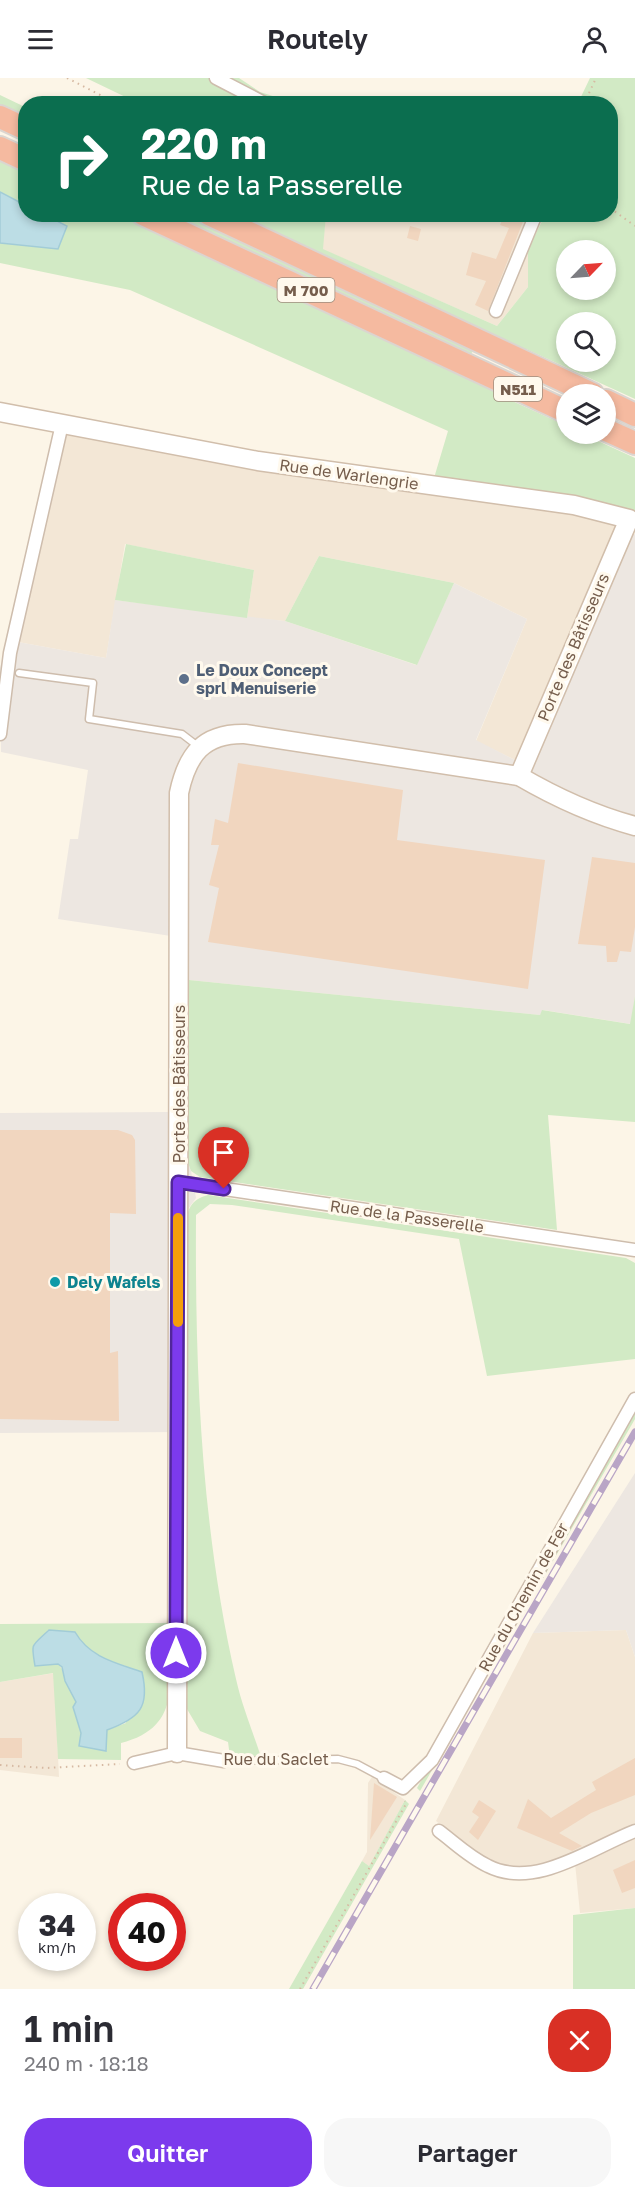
<!DOCTYPE html>
<html lang="fr">
<head>
<meta charset="utf-8">
<style>
	:root { --surface:#fff; --page:#f7f7f7; --text:#2b2b33; --muted:#7c7c81; --accent:#7c3aed }
	body { margin:0; font-family:"Golos Text",sans-serif; background:var(--page); color:var(--text); height:100vh; display:flex; flex-direction:column; font-size:22px; white-space:nowrap }
	* { box-sizing:border-box; margin:0 }
	p { font-size:20px; color:var(--muted) }
	.icon { flex:none; width:33px; height:33px; fill:none; stroke:currentColor; stroke-width:2; stroke-linecap:round; stroke-linejoin:round }
	.map { position:relative; height:1911px; overflow:hidden }
	.drawer { display:flex; flex-direction:column; background:var(--surface); flex:1 }
	.drawer>* { flex:none }
	.banner { position:absolute; left:18px; top:18px; width:600px; height:126px; border-radius:24px; box-shadow:0 3px 9px #0003; background:#0b6e4f; color:#fff; overflow:hidden }
	.needle { width:39px; rotate:65deg }
	.controls { position:absolute; left:556px; top:162px; display:grid; gap:12px }
	.controls a { display:grid; place-items:center; width:60px; height:60px; border-radius:50%; background:var(--surface); box-shadow:0 3px 9px #0003; font-size:30px }
	.speed { position:absolute; left:18px; top:1815px; display:flex; gap:12px; font-size:30px; font-weight:700; text-align:center }
	.speed>* { display:grid; place-content:center; width:78px; height:78px; border-radius:50%; background:var(--surface); box-shadow:0 3px 9px #0003; line-height:1 }
	.speed small { font-size:15px; font-weight:400 }
	.speed .limit { border:9px solid #d22; background:#fff; color:#111 }
	.pin { position:absolute; display:grid; place-items:center; width:51px; height:51px; color:#fff; margin:-62px -26px; border-radius:50% 50% 50% 0; rotate:-45deg; box-shadow:0 0 6px #0007 }
	.pin .icon { rotate:45deg }
	.me { position:absolute; width:66px; margin:-33px; rotate:0deg; stroke-linejoin:round; filter:drop-shadow(0 0 4px #0008) }
	.turn { display:flex; align-items:center; gap:21px; height:126px; padding:0 24px; font-size:27px }
	.turn .icon { width:78px; height:78px; stroke-width:2.5 }
	.turn b { display:block; font-size:42px; line-height:51px }
	.round { display:grid; place-items:center; flex:none; width:63px; height:63px; border-radius:24px; background:var(--page) }
	.overview { display:flex; align-items:center; justify-content:space-between; height:102px; padding:0 24px }
	h1 { font-size:36px; font-weight:600; line-height:45px }
	.action { display:flex; gap:12px; margin-top:auto; padding:12px 24px }
	.action a { flex:1; height:69px; border-radius:24px; background:var(--accent); color:#fff; font-size:24px; font-weight:600; line-height:69px; text-align:center }
	.action a+a { background:var(--page); color:var(--text) }
	header { display:flex; justify-content:space-between; align-items:center; height:78px; padding:0 24px; background:var(--surface); font-size:27px; font-weight:600 }
	.map>svg:first-child { display:block }
</style>
</head>
<body>
<header><svg class="icon" aria-label="menu" viewBox="0 0 24 24"><path d="M4 6h16M4 12h16M4 18h16"/></svg>Routely<svg class="icon" aria-label="person" viewBox="0 0 24 24"><circle cx="12" cy="8" r="4"/><path d="M4 21q1-7 8-7t8 7"/></svg></header>
<div class="map">
<svg width="635" height="1911" viewBox="0 0 635 1911">
	<rect width="100%" height="100%" fill="#fcf5e7"/>
	<g fill="#f3e7d6">
		<polygon points="326,137 545,137 528,171 528,209 497,248 322,171"/>
		<polygon points="57,349 610,440 616,450 515,682 476,663 527,541 454,505 319,478 285,543 247,540 254,492 125,466 106,580 7,562"/>
		<polygon points="626,1552 635,1579 635,1830 580,1835 575,1785 500,1792 436,1743 533,1555"/>
		<polygon points="54,1595 59,1699 0,1692 0,1604"/>
		<polygon points="372,1699 405,1722 369,1788 362,1783 367,1774 368,1705"/>
	</g>
	<g fill="#ede7e1">
		<polygon points="635,456 635,918 631,946 543,932 540,937 189,902 171,858 58,841 70,761 78,761 88,692 1,674 0,590 7,562 106,580 115,522 285,543 416,587 454,505 527,541 476,662 515,682 531,682 629,458"/>
		<polygon points="170,1034 191,1093 196,1120 188,1131 185,1354 0,1355 0,1035"/>
		<polygon points="635,1395 635,1579 626,1552 533,1555"/>
	</g>
	<g fill="#d2eac5" fill-rule="evenodd">
		<polygon points="86,0 239,0 260,14 295,25 138,25"/>
		<path d="M590 0H635V321L526 271 521 273 227 137H326L323 171 497 248 528 209V171L545 137 610 136V26L578 25ZM567 172H606V212H567ZM567 244H606V284H567Z"/>
		<polygon points="0,17 25,29 25,42 0,30"/>
		<polygon points="0,83 25,94 25,127 0,114"/>
		<polygon points="45,137 118,137 504,312 506,320 567,348 567,356 583,356 635,380 635,437 434,400 448,353 130,212 0,185 0,165 58,170 67,148"/>
		<polygon points="164,137 188,137 474,271 469,280"/>
		<polygon points="126,466 254,492 247,540 115,522"/>
		<polygon points="319,478 454,505 417,587 285,543"/>
		<polygon points="189,902 540,937 542,932 630,946 635,918 635,1044 548,1037 557,1152 200,1099 191,1093 187,1082"/>
		<path d="M208 1117 626 1180 635 1185V1281L487 1298 459 1161 232 1127 210 1126 196 1137C195 1292 201 1449 236 1601 242 1628 253 1654 261 1679H230L228 1664 200 1653 184 1626 185 1148C188 1131 190 1122 208 1117Z"/>
		<polygon points="635,1326 635,1341 420,1713 417,1710"/>
		<path d="M168 1545C169 1599 185 1649 121 1665V1682L58 1681 53 1595 0 1604V1546ZM48 1552 75 1554C85 1572 106 1585 126 1588V1645L107 1652 79 1668 81 1655 73 1629 76 1624C73 1616 63 1589 58 1586L35 1588C33 1575 40 1561 48 1552Z"/>
		<polygon points="405,1722 409,1726 303,1911 289,1911 362,1783 369,1788"/>
		<polygon points="635,1830 635,1911 573,1911 573,1837"/>
	</g>
	<g fill="#bcdde5" stroke="#a2ccd7" stroke-width="1.5">
		<polygon points="0,114 25,127 26,136 45,137 67,148 58,171 0,165"/>
		<path d="M49 1552 75 1554C90 1580 117 1585 142 1594 150 1629 140 1640 107 1652L106 1673 79 1668 81 1655 73 1629 76 1624 65 1603 62 1589 58 1586 35 1588C31 1564 31 1569 49 1552Z"/>
	</g>
	<g fill="#f1d6bf">
		<polygon points="505,136 526,136 488,233 475,227 486,203 466,197 472,174 496,181 509,150 500,147"/>
		<polygon points="410,148 421,151 418,163 407,160"/>
		<polygon points="238,685 403,712 397,762 545,782 528,911 208,864 219,810 209,807 219,767 211,767 215,741 228,745"/>
		<polygon points="592,779 635,785 635,849 631,874 620,873 617,884 607,884 606,868 578,866"/>
		<polygon points="0,1052 118,1052 132,1057 135,1062 136,1136 110,1135 110,1275 118,1273 119,1343 0,1341"/>
		<rect x="0" y="1660" width="22" height="20"/>
		<polygon points="635,1680 635,1717 591,1735 559,1755 582,1768 572,1773 517,1750 528,1721 551,1740 596,1712 592,1704"/>
		<polygon points="374,1705 397,1719 370,1762"/>
		<polygon points="479,1722 496,1733 478,1762 469,1754 479,1739 472,1734"/>
		<polygon points="635,1782 635,1810 622,1815 613,1792"/>
	</g>
	<g fill="none" stroke-linecap="round" stroke-linejoin="round">
		<g stroke="#cebdad" stroke-width="9">
			<g id="lane">
				<polyline points="19,595 93,605 89,641 182,656 199,669"/>
				<polyline points="224,1683 338,1681 357,1686 383,1700"/>
			</g>
		</g>
		<g stroke="#cebdad" stroke-width="15">
			<g id="street">
				<polyline points="216,0 266,26"/>
				<polyline points="496,233 536,136"/>
				<polyline points="0,656 10,575 62,346"/>
				<polyline points="178,1104 635,1172"/>
				<polyline points="134,1685 177,1675 224,1683"/>
				<polyline points="384,1700 403,1710 432,1682 635,1321"/>
				<path d="M439 1753C455 1765 469 1779 488 1788 535 1812 591 1770 635 1753"/>
			</g>
		</g>
		<g stroke="#d1beab" stroke-width="21">
			<g id="secondary">
				<polyline points="0,334 258,383 574,427 629,441 519,698"/>
				<path d="M177 1675 179 715C187 677 203 655 245 656L519 698C555 719 594 737 635 748"/>
			</g>
		</g>
		<g stroke="#dbd5d0" stroke-width="26">
			<g id="highway">
				<polyline points="0,39 26,51"/>
				<polyline points="0,70 26,82"/>
				<polyline points="143,136 567,334"/>
				<polyline points="209,136 592,316"/>
				<polyline points="606,323 635,337"/>
				<polyline points="606,352 635,365"/>
			</g>
		</g>
		<g stroke="#d6b9a2" stroke-width="2" stroke-dasharray="1.5 4.5" stroke-linecap="butt">
			<polyline points="67,0 118,26"/>
			<polyline points="584,26 596,0"/>
			<polyline points="610,130 635,148"/>
			<polyline points="0,1687 46,1690 120,1686"/>
			<polyline points="300,1911 406,1726 405,1723"/>
		</g>
		<use href="#lane" stroke="#fff" stroke-width="6"/>
		<use href="#street" stroke="#fff" stroke-width="12"/>
		<use href="#secondary" stroke="#fff" stroke-width="18"/>
		<use href="#highway" stroke="#f5baa0" stroke-width="22"/>
		<g stroke="#b9a5c6" stroke-width="7">
			<polyline id="rail" points="313,1911 635,1354"/>
		</g>
		<use href="#rail" stroke="#fff9ed" stroke-width="4.5" stroke-dasharray="14" stroke-linecap="butt"/>
	</g>
	<g fill="none" stroke-linecap="round" stroke-linejoin="round">
		<g stroke="#51269a" stroke-width="15">
			<polyline id="route" points="176,1575 178,1104 224,1111"/>
		</g>
		<use href="#route" stroke="#7c3aed" stroke-width="10"/>
		<polyline stroke="#f59e0b" stroke-width="10" points="178,1244 178,1140"/>
	</g>
	<circle fill="#5c6f8a" stroke="#fff9ed" stroke-width="2" cx="184" cy="601" r="6"/>
	<circle fill="#0f9aa8" stroke="#fff9ed" stroke-width="2" cx="55" cy="1204" r="6"/>
	<g text-anchor="middle" dominant-baseline="central" stroke-width="6" stroke-linejoin="round" paint-order="stroke">
		<g fill="#fff9ed" stroke="#9e8c7c" stroke-width="1.5">
			<rect x="277.5" y="200" width="57" height="24" rx="4.5"/>
			<rect x="494" y="299" width="48" height="24" rx="4.5"/>
		</g>
		<g font-size="15" font-weight="bold" fill="#755d4c">
			<text x="306" y="212">M 700</text>
			<text x="518" y="311">N511</text>
		</g>
		<g font-size="16" fill="#755d4c" stroke="#fff9ed">
			<text transform="translate(349 396) rotate(8)">Rue de Warlengrie</text>
			<text transform="translate(573 569) rotate(-67)">Porte des Bâtisseurs</text>
			<text transform="translate(179 1006) rotate(-90)">Porte des Bâtisseurs</text>
			<text transform="translate(407 1138) rotate(8)">Rue de la Passerelle</text>
			<text transform="translate(523 1519) rotate(-61)">Rue du Chemin de Fer</text>
			<text x="276" y="1681">Rue du Saclet</text>
		</g>
		<g font-size="16" font-weight="bold" fill="#4e5e75" stroke="#fff9ed" text-anchor="start">
			<text x="196" y="592">Le Doux Concept<tspan x="196" dy="18">sprl Menuiserie</tspan></text>
		</g>
		<g font-size="16" font-weight="bold" fill="#0d838f" stroke="#fff9ed" text-anchor="start">
			<text x="67" y="1204">Dely Wafels</text>
		</g>
	</g>
</svg>
<div class="controls">
<a><svg class="needle" viewBox="-14 -14 28 28"><path d="M0-13l5 13h-10z" fill="#e53935"/><path d="M0 13l5-13h-10z" fill="#7c7c81"/></svg></a>
<a><svg class="icon" aria-label="search" viewBox="0 0 24 24"><circle cx="10" cy="10" r="6"/><path d="M15 15l6 6"/></svg></a>
<a><svg class="icon" aria-label="layers" viewBox="0 0 24 24"><path d="M12 4l9 5-9 5-9-5zM3 14l9 5 9-5"/></svg></a>
</div>
<div class="speed"><div>34<small>km/h</small></div><div class="limit">40</div></div>
<div class="pin" style="left:224px;top:1111px;background:#d93025"><svg class="icon" aria-label="arrive" viewBox="0 0 24 24"><path d="M6 21V4h12l-3 4 3 4H6"/></svg></div>
<svg class="me" style="left:176px;top:1575px" viewBox="-20 -20 40 40"><circle r="17" fill="#7c3aed" stroke="#fff" stroke-width="3"/><path d="M0-11L8 9 0 5-8 9z" fill="#fff"/></svg>
<div class="banner">
<div class="turn"><svg class="icon" aria-label="right" viewBox="0 0 24 24"><path d="M7 20v-9h11M14 6l5 5-5 5"/></svg><div><b>220 m</b>Rue de la Passerelle</div></div>
</div>
</div>
<section class="drawer">
<div class="overview"><div><h1>1 min</h1><p>240 m · 18:18</p></div><a class="round" style="background:#d93025;color:#fff"><svg class="icon" aria-label="close" viewBox="0 0 24 24"><path d="M6 6l12 12M18 6L6 18"/></svg></a></div>
<div class="action"><a>Quitter</a><a>Partager</a></div>
</section>
</body>
</html>
